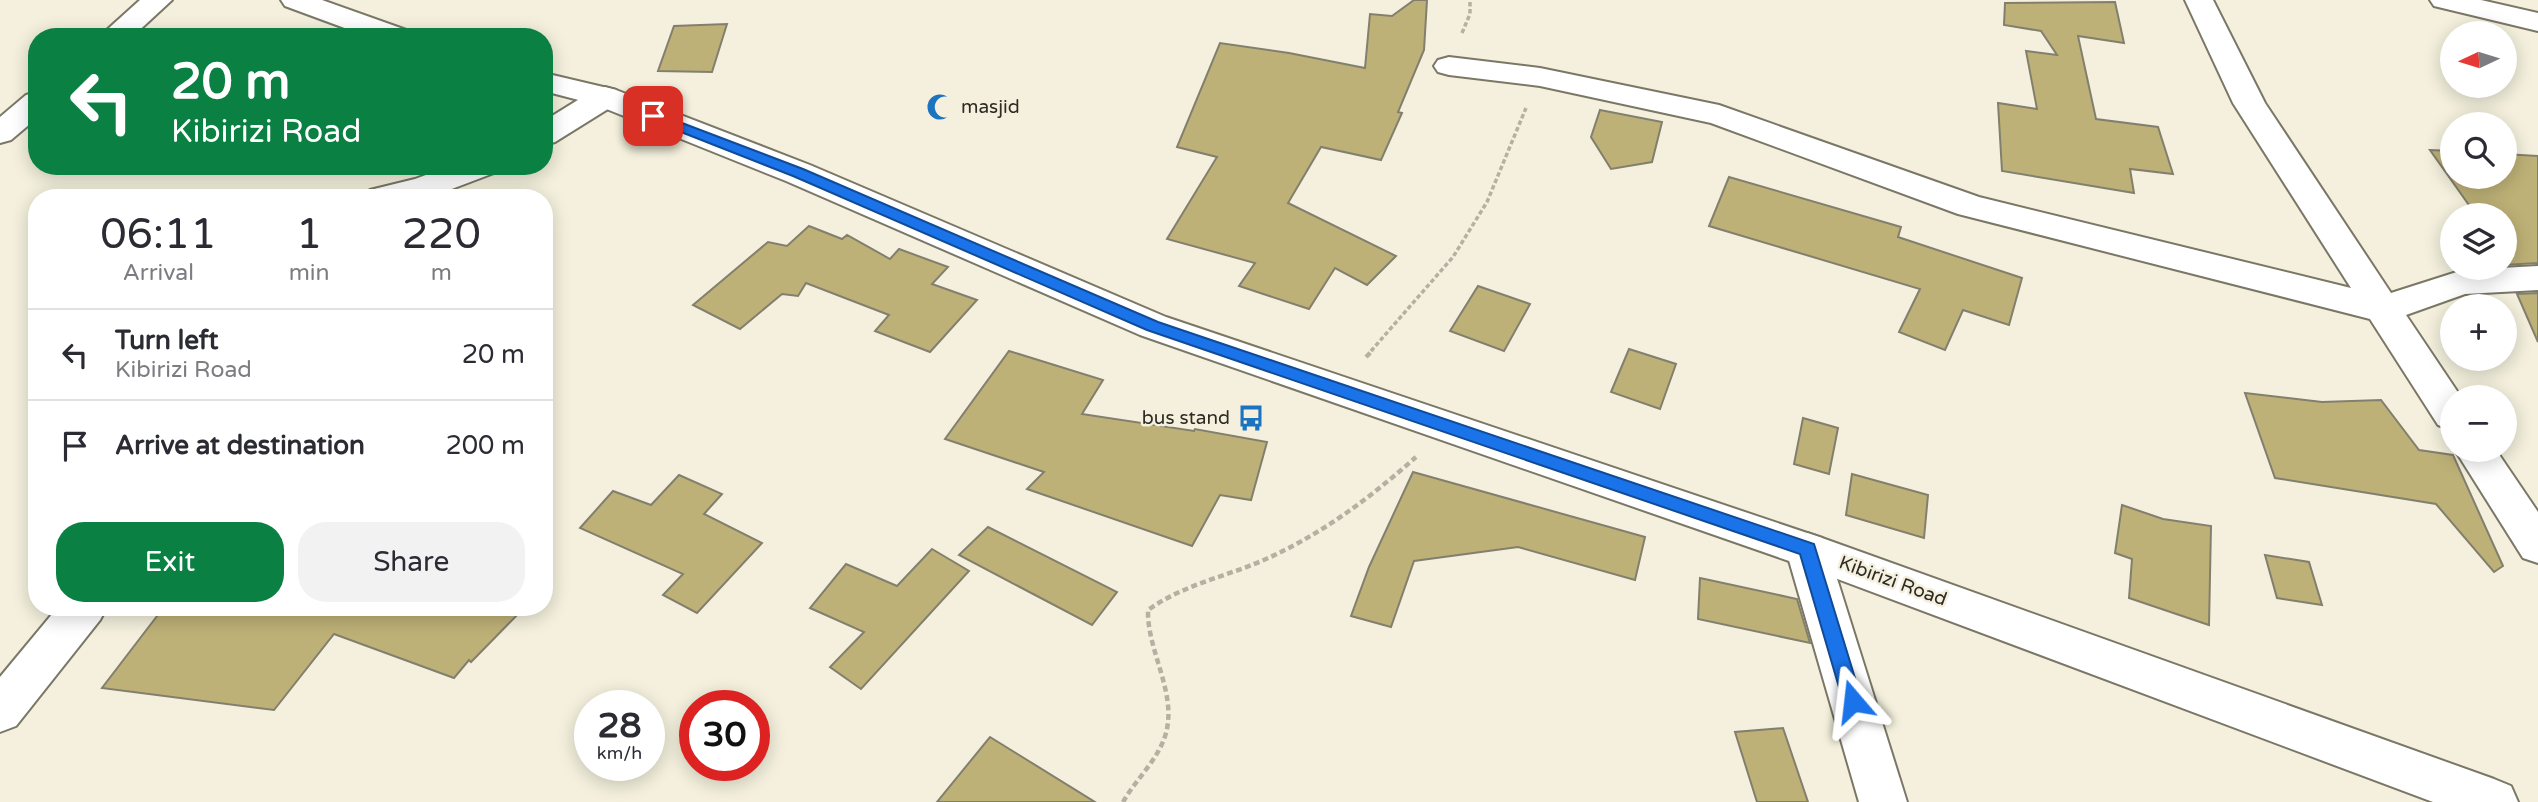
<!DOCTYPE html>
<html lang="en">
<head>
<meta charset="utf-8">
<style>
	:root { --surface:#fff; --page:#f2f2f3; --text:#2b2b33; --muted:#7c7c81; --line:#e1e1e2; --accent:#0b8043 }
	body { margin:0; font-family:"Varela Round",sans-serif; background:var(--page); color:var(--text); height:100vh; display:flex; flex-direction:column; font-size:26px; white-space:nowrap }
	* { box-sizing:border-box; margin:0 }
	p { font-size:23px; color:var(--muted) }
	.icon { flex:none; width:38px; height:38px; fill:none; stroke:currentColor; stroke-width:2; stroke-linecap:round; stroke-linejoin:round }
	.map { position:relative; flex:1; overflow:hidden }
	.panel { position:absolute; left:28px; top:189px; width:525px; height:427px; display:flex; flex-direction:column; background:var(--surface); border-radius:28px; box-shadow:0 4px 18px #0003 }
	.panel>* { flex:none }
	.guide { position:absolute; left:28px; top:28px; width:525px; height:147px; border-radius:28px; box-shadow:0 4px 18px #0003; background:#0b8043; color:#fff; overflow:hidden }
	.needle { width:46px; rotate:266deg }
	.controls { position:absolute; left:2440px; top:21px; display:grid; gap:14px }
	.controls a { display:grid; place-items:center; width:77px; height:77px; border-radius:50%; background:var(--surface); box-shadow:0 4px 18px #0003; font-size:35px }
	.speed { position:absolute; left:574px; top:690px; display:flex; gap:14px; font-size:35px; font-weight:700; text-align:center }
	.speed>* { display:grid; place-content:center; width:91px; height:91px; border-radius:50%; background:var(--surface); box-shadow:0 4px 18px #0003; line-height:1 }
	.speed small { font-size:18px; font-weight:400 }
	.speed .limit { border:10px solid #d22; background:#fff; color:#111 }
	.pin { position:absolute; display:grid; place-items:center; width:60px; height:60px; color:#fff; margin:-30px; border-radius:14px; box-shadow:0 4px 10px #0006 }
	.me { position:absolute; width:77px; margin:-38px; rotate:343deg; stroke-linejoin:round; filter:drop-shadow(0 0 5px #0008) }
	.turn { display:flex; align-items:center; gap:24px; height:147px; padding:0 28px; font-size:32px }
	.turn .icon { width:91px; height:91px; stroke-width:2.5 }
	.turn b { display:block; font-size:49px; line-height:60px }
	.eta { display:flex; justify-content:space-evenly; align-items:center; height:119px; text-align:center }
	.eta b { font-size:42px; font-weight:600; line-height:49px }
	.primary-button { display:flex; gap:14px; margin-top:auto; padding:14px 28px }
	.primary-button a { flex:1; height:80px; border-radius:28px; background:var(--accent); color:#fff; font-size:28px; font-weight:600; line-height:80px; text-align:center }
	.primary-button a+a { background:var(--page); color:var(--text) }
	ul { padding:0; list-style:none }
	li { display:flex; align-items:center; gap:21px; height:91px; padding:0 28px; border-top:2px solid var(--line) }
	li div { flex:1 }
	li b { display:block; font-size:26px }
	li em { font-style:normal }
	.map>svg:first-child { display:block }
</style>
</head>
<body>
<div class="map">
<svg width="2538" height="802" viewBox="0 0 2538 802">
	<rect width="100%" height="100%" fill="#f4f0dd"/>
	<g fill="#beb177" stroke="#827f6e" stroke-width="2">
		<polygon points="1414,0 1427,0 1424,50 1398,112 1402,113 1381,160 1321,147 1288,203 1396,256 1367,285 1335,268 1309,309 1239,286 1255,263 1167,239 1217,157 1177,147 1220,43 1289,53 1365,68 1370,14 1392,16"/>
		<polygon points="2115,2 2124,43 2078,36 2096,119 2158,127 2173,174 2130,169 2134,193 2002,171 1998,103 2037,109 2026,51 2057,55 2041,31 2004,25 2005,3"/>
		<polygon points="727,24 712,72 658,71 674,26"/>
		<polygon points="1600,110 1662,122 1652,162 1611,169 1591,137"/>
		<polygon points="2430,150 2452,151 2452,177 2504,177 2504,154 2538,156 2538,263 2504,265 2504,215 2476,215"/>
		<polygon points="1729,177 1901,227 1898,237 2022,278 2009,325 1963,310 1945,350 1899,332 1920,289 1709,226"/>
		<polygon points="809,226 842,239 847,235 890,259 899,249 948,267 932,284 977,300 930,352 875,331 889,315 806,283 798,296 782,294 740,329 693,305 768,242 787,246"/>
		<polygon points="1478,286 1530,304 1504,351 1450,331"/>
		<polygon points="2538,293 2538,342 2517,294"/>
		<polygon points="1629,349 1676,364 1660,409 1611,392"/>
		<polygon points="1009,351 1103,380 1082,414 1194,431 1195,429 1267,442 1251,500 1220,495 1192,546 1027,489 1044,472 945,439"/>
		<polygon points="2245,393 2322,402 2381,400 2419,450 2453,455 2503,566 2494,572 2436,504 2275,478"/>
		<polygon points="1803,418 1838,428 1829,474 1794,464"/>
		<polygon points="1413,472 1645,537 1635,580 1518,547 1414,561 1391,627 1351,616 1369,567"/>
		<polygon points="1852,474 1928,495 1924,538 1846,515"/>
		<polygon points="679,475 722,494 704,514 762,543 697,613 663,595 683,574 580,528 613,491 651,505"/>
		<polygon points="2122,505 2163,519 2211,526 2209,625 2129,598 2132,559 2115,553"/>
		<polygon points="988,527 1117,592 1092,625 959,555"/>
		<polygon points="932,549 969,571 861,689 830,667 864,632 810,608 846,564 897,586"/>
		<polygon points="2265,555 2309,562 2322,605 2277,598"/>
		<polygon points="1700,578 1797,599 1810,643 1698,619"/>
		<polygon points="164,607 525,607 471,662 469,660 454,678 334,634 274,710 102,688"/>
		<polygon points="1783,728 1808,802 1757,802 1735,732"/>
		<polygon points="990,737 1095,802 937,802"/>
	</g>
	<g fill="none" stroke-linecap="round" stroke-linejoin="round">
		<g stroke="#7a7766" stroke-width="4">
			<g id="minor">
				<polygon points="140,0 172,0 132,37 99,37"/>
				<polygon points="2185,0 2213,0 2265,103 2391,293 2463,270 2538,266 2538,290 2465,294 2406,315 2461,397 2452,397 2452,430 2438,425 2370,319 1958,214 1711,123 1540,86 1449,75 1438,72 1434,66 1438,60 1449,57 1540,68 1719,105 1979,197 2351,288 2233,103"/>
				<polygon points="2430,0 2481,0 2538,13 2538,31 2434,6"/>
				<polygon points="605,87 616,90 621,97 616,104 555,142 544,145 544,121 594,90"/>
				<polygon points="37,92 37,118 11,140 0,143 0,117 26,95"/>
				<polygon points="450,166 498,166 494,173 428,198 365,198 370,190 415,179"/>
				<polygon points="2455,450 2496,450 2538,512 2538,563 2523,558"/>
				<polygon points="1807,533 1822,538 1828,550 1907,802 1859,802 1786,550 1792,538"/>
				<polygon points="58,607 107,607 100,620 16,726 0,732 0,677"/>
			</g>
		</g>
		<g stroke="#7a7766" stroke-width="4">
			<g id="tertiary">
				<polygon points="281,0 322,0 409,31 413,37 369,37 285,6"/>
				<polygon points="544,73 616,90 810,165 1166,317 1822,538 2494,779 2511,786 2518,802 2433,802 1792,562 1140,335 786,181 594,104 544,91"/>
			</g>
		</g>
		<g stroke="#b4b1a2" stroke-width="3.5" stroke-dasharray="4.5 2.5" stroke-linecap="butt">
			<polyline points="1462,33 1470,14 1470,0"/>
			<polyline points="1371,351 1453,257 1487,202 1526,108"/>
		</g>
		<g stroke="#b4b1a2" stroke-width="4.5" stroke-dasharray="6 3.5" stroke-linecap="butt">
			<polyline points="1366,357 1373,350"/>
			<path d="M1123 802C1136 779 1159 759 1166 733 1177 692 1147 651 1148 610 1184 584 1226 577 1266 559 1322 534 1370 498 1416 457"/>
		</g>
		<use href="#minor" fill="#fff" fill-rule="evenodd"/>
		<use href="#tertiary" fill="#fff" fill-rule="evenodd"/>
	</g>
	<polygon fill="#1a73e8" stroke="#114b97" stroke-width="2" points="653,112 803,169 1158,322 1814,544 1862,701 1859,707 1853,710 1846,707 1843,701 1800,554 1147,330 793,176 648,119 648,113"/>
	<defs>
		<g id="mosque-bare" transform="scale(2.1)"><path d="M3.5-4.9A6 6 0 1 0 3.5 4.9A5 5 0 1 1 3.5-4.9Z" fill="#1c74c1" stroke="#f4f0dd" stroke-width="2.5" paint-order="stroke"/></g>
		<g id="bus-bare" transform="scale(2.1)"><path d="M-5-6H5V4H4V6H2V4H-2V6H-4V4H-5ZM-3.5-4V0h7V-4ZM-3.5 1.2v1.5H-2V1.2ZM2 1.2v1.5H3.5V1.2Z" fill="#1c74c1" stroke="#f4f0dd" stroke-width="2.5" paint-order="stroke"/></g>
	</defs>
	<g fill-rule="evenodd">
		<use href="#mosque-bare" x="940" y="107"/>
		<use href="#bus-bare" x="1251" y="418"/>
	</g>
	<g text-anchor="middle" dominant-baseline="central" stroke-width="5" stroke-linejoin="round" paint-order="stroke">
		<g font-size="19" fill="#2d2b24" stroke="#f4f0dd" text-anchor="start">
			<text x="961" y="107">masjid</text>
			<text x="1230" y="418" text-anchor="end">bus stand</text>
		</g>
		<g font-size="19" fill="#2d2b24" stroke="#f4f0dd">
			<text transform="translate(1893 581) rotate(20)">Kibirizi Road</text>
		</g>
	</g>
</svg>
<div class="controls">
<a><svg class="needle" viewBox="-14 -14 28 28"><path d="M0-13l5 13h-10z" fill="#e53935"/><path d="M0 13l5-13h-10z" fill="#7c7c81"/></svg></a>
<a><svg class="icon" aria-label="search" viewBox="0 0 24 24"><circle cx="10" cy="10" r="6"/><path d="M15 15l6 6"/></svg></a>
<a><svg class="icon" aria-label="layers" viewBox="0 0 24 24"><path d="M12 4l9 5-9 5-9-5zM3 14l9 5 9-5"/></svg></a>
<a>+</a>
<a>−</a>
</div>
<div class="speed"><div>28<small>km/h</small></div><div class="limit">30</div></div>
<div class="pin" style="left:653px;top:116px;background:#d93025"><svg class="icon" aria-label="arrive" viewBox="0 0 24 24"><path d="M6 21V4h12l-3 4 3 4H6"/></svg></div>
<svg class="me" style="left:1853px;top:701px" viewBox="-20 -20 40 40"><path d="M0-17L14 15 0 8-14 15z" fill="#1a73e8" stroke="#fff" stroke-width="4"/></svg>
<div class="guide">
<div class="turn"><svg class="icon" aria-label="left" viewBox="0 0 24 24"><path d="M17 20v-9H6M10 6l-5 5 5 5"/></svg><div><b>20 m</b>Kibirizi Road</div></div>
</div>
<section class="panel">
<div class="eta">
<div><b>06:11</b><p>Arrival</p></div>
<div><b>1</b><p>min</p></div>
<div><b>220</b><p>m</p></div>
</div>
<ul>
<li><svg class="icon" aria-label="left" viewBox="0 0 24 24"><path d="M17 20v-9H6M10 6l-5 5 5 5"/></svg><div><b>Turn left</b><p>Kibirizi Road</p></div><em>20 m</em></li>
<li><svg class="icon" aria-label="arrive" viewBox="0 0 24 24"><path d="M6 21V4h12l-3 4 3 4H6"/></svg><div><b>Arrive at destination</b></div><em>200 m</em></li>
</ul>
<div class="primary-button"><a>Exit</a><a>Share</a></div>
</section>
</div>
</body>
</html>
